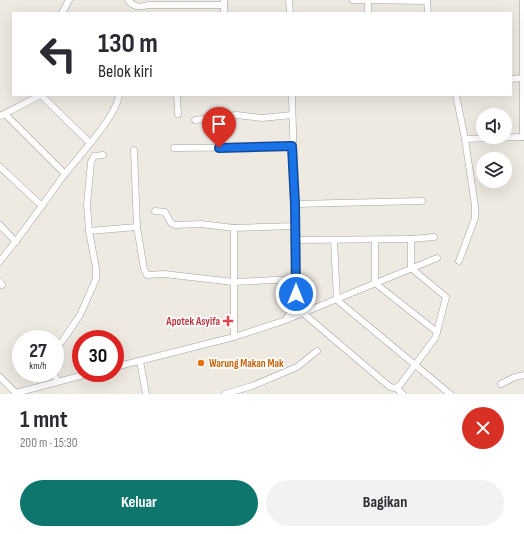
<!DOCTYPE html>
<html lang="id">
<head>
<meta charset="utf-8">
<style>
	:root { --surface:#fff; --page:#f2f2f3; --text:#2b2b33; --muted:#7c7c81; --accent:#0f766e }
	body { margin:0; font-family:"Sofia Sans Condensed",sans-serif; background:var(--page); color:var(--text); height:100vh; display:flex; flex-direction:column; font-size:15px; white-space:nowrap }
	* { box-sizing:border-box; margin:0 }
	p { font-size:13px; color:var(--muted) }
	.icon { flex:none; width:22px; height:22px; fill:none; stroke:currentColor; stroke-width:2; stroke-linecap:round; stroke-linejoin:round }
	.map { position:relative; height:394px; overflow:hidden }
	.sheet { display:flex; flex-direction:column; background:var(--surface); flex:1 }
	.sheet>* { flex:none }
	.guide { position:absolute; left:12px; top:12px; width:500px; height:84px; border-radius:0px; box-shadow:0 4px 16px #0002; background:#fff; color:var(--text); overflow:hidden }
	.tools { position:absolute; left:476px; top:108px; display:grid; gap:8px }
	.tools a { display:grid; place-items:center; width:36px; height:36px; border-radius:50%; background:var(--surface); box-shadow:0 4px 16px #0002; font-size:20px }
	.speed { position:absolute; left:12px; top:330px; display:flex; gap:8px; font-size:20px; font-weight:700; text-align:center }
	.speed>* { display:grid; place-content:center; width:52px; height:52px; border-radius:50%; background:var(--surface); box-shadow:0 4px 16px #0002; line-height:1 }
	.speed small { font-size:10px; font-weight:400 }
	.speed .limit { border:6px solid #d22; background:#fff; color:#111 }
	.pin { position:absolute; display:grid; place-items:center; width:34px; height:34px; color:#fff; margin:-41px -17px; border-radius:50% 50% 50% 0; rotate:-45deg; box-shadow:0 0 4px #0007 }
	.pin .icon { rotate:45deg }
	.me { position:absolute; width:44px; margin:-22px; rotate:0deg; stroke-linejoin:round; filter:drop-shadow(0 0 3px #0008) }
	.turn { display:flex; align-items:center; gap:14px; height:84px; padding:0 20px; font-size:18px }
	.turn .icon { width:52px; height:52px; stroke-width:2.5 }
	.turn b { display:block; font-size:28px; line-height:34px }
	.round { display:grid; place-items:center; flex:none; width:42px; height:42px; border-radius:21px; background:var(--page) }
	.summary { display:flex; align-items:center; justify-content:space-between; height:68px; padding:0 20px }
	h1 { font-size:24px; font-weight:700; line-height:30px }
	.button { display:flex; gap:8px; margin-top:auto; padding:8px 20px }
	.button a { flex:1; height:46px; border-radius:24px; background:var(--accent); color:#fff; font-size:16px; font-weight:700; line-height:46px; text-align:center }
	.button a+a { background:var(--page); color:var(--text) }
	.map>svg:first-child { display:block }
</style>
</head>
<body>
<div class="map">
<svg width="524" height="394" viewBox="0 0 524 394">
	<rect width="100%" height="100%" fill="#eee9e1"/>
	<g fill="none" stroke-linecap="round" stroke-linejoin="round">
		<g stroke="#a3a3a3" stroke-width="7">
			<g id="minor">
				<path d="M128 0C134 7 139 8 148 5H224"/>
				<polyline points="289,0 290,13"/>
				<polyline points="353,0 427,1"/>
				<polyline points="368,0 368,13"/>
				<polyline points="427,0 428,13"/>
				<polyline points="523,0 523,137"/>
				<polyline points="62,13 69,0"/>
				<polyline points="224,13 224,0"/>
				<polyline points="511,79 523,78"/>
				<polyline points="41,95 90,143"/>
				<polyline points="177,95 178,114"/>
				<polyline points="456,95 465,139 524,137"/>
				<polyline points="5,114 65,174"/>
				<polyline points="0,116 41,95"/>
				<polyline points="195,120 236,115 262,118 292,115"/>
				<polyline points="174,148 292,147"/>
				<polyline points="134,150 137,227"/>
				<polyline points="0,167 42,206"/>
				<polyline points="295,204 422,201"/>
				<polyline points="155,211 165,212 171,223 175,225 201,224 234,228 234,337"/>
				<polyline points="0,225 16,242"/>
				<polyline points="234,228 295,226"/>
				<polyline points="89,231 87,205 91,162 94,156 103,155"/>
				<polyline points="411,239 434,237"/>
				<polyline points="295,240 411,239 411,268 446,297 437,332"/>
				<polyline points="334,240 337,300 450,394"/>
				<path d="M0 261C23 233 43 204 64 175 78 157 117 116 119 95"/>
				<polyline points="459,261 475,218 475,206 465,139"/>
				<polyline points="0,282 2,285"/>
				<polyline points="303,313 390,387 396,388 400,385 435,338 437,332 375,283 375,240"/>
				<polyline points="286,319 293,308 296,294 295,204 292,95"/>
				<polyline points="55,349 63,340 80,315 96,279 96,268 89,231 137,227 144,269 147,275 164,274 234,282 295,279"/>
				<polyline points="140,361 146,394"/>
				<polyline points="115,367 234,337 283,321 437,258"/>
				<polyline points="53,373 58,381"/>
				<polyline points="0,377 17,394"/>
				<polyline points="501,384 515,377 524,375"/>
				<polyline points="396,388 403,394"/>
				<polyline points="16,393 91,373"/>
				<polyline points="225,394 252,386 297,367 317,351"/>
			</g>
		</g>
		<use href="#minor" stroke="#fff" stroke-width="6"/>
	</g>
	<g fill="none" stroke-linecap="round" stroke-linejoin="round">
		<g stroke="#114b97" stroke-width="10">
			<polyline id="route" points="219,148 292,146 295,204 296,294"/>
		</g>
		<use href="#route" stroke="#1a73e8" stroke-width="7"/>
	</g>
	<path fill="#e0444e" stroke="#fff" stroke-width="1.5" d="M226 315h4v4h4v4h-4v4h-4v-4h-4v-4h4z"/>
	<circle fill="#e8710a" stroke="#fff" stroke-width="1.5" cx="201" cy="363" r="4"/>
	<g text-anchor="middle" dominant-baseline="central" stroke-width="3.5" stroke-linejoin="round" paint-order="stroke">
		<g font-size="11" font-weight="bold" fill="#be3a42" stroke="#fff" text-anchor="end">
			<text x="220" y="321">Apotek Asyifa</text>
		</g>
		<g font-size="11" font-weight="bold" fill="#c56008" stroke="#fff" text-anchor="start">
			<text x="209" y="363">Warung Makan Mak</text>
		</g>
	</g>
</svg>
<div class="tools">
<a><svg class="icon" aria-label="sound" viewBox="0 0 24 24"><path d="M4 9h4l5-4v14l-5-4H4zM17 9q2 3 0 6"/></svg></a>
<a><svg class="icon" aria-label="layers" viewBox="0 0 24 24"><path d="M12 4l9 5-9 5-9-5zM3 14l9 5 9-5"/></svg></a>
</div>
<div class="speed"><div>27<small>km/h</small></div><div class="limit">30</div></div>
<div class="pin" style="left:219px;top:148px;background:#d93025"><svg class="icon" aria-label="arrive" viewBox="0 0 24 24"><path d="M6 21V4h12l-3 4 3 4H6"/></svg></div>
<svg class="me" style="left:296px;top:294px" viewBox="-20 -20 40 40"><circle r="17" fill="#1a73e8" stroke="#fff" stroke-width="3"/><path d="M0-11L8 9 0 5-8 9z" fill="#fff"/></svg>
<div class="guide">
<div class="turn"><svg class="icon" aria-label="left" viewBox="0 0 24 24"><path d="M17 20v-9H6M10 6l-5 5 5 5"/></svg><div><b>130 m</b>Belok kiri</div></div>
</div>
</div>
<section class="sheet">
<div class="summary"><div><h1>1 mnt</h1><p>200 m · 15:30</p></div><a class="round" style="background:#d93025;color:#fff"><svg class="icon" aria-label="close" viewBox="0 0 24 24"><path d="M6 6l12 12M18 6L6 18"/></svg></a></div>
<div class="button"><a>Keluar</a><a>Bagikan</a></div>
</section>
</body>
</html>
